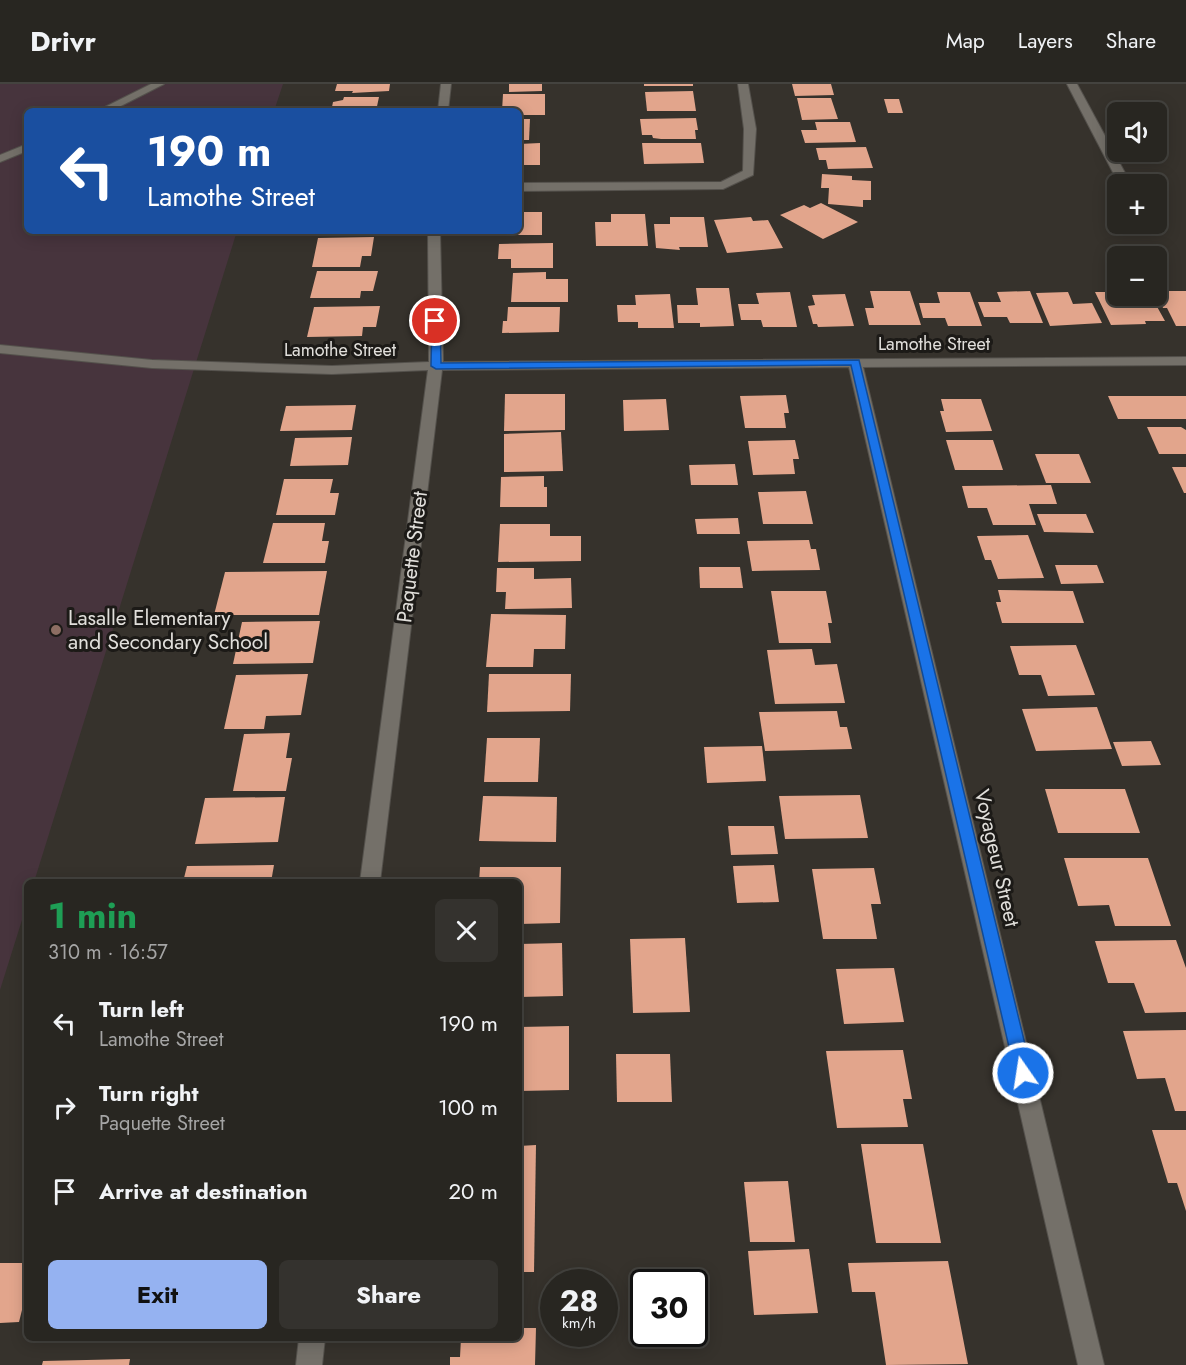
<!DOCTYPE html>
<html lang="en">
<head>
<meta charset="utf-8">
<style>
	:root { --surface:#282621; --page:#34322e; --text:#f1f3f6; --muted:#a5a5a5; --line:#44433f; --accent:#95b2f1 }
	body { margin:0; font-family:Jost,sans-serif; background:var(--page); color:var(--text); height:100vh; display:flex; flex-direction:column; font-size:22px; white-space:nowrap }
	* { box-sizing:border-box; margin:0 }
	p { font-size:20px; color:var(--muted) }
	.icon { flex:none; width:33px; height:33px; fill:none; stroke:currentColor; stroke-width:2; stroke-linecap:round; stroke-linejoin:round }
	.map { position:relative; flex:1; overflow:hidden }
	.side { position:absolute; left:24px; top:795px; width:498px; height:462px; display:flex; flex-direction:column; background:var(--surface); border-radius:9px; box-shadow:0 3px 15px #0003,0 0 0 2px var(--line) }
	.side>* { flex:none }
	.top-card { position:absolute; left:24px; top:24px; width:498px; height:126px; border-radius:9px; box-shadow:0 3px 15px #0003,0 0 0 2px var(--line); background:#1a4fa0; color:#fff; overflow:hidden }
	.controls { position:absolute; left:1107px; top:18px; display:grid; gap:12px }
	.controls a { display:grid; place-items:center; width:60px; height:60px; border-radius:9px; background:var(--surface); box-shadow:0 3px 15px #0003,0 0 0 2px var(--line); font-size:30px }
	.speed { position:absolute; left:540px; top:1185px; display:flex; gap:12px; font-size:30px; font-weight:700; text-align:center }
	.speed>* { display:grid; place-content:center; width:78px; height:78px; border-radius:50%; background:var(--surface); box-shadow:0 3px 15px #0003,0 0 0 2px var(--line); line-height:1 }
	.speed small { font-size:15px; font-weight:400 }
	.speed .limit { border:3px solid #111; border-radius:9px; background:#fff; color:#111 }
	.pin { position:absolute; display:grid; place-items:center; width:51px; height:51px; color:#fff; margin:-26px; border:3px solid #fff; border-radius:50%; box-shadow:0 2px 6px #0007 }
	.me { position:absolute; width:66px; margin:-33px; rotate:347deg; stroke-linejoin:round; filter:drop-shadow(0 0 4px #0008) }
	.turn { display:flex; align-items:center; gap:21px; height:126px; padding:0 24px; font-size:27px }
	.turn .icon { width:78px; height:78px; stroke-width:2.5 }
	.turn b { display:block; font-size:42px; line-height:51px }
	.round { display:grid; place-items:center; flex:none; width:63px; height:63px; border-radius:9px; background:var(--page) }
	.headline { display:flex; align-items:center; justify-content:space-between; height:102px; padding:0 24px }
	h1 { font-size:36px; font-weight:700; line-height:45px; color:#1e9e55 }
	.action { display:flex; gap:12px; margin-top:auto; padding:12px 24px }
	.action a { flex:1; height:69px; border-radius:9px; background:var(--accent); color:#111; font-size:24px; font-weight:700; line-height:69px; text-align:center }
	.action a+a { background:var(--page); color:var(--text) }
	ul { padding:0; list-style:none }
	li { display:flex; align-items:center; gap:18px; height:84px; padding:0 24px }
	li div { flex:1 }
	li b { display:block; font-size:22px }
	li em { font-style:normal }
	header { display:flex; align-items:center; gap:36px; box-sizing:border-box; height:84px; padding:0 30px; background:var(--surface); border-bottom:2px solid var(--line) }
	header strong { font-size:28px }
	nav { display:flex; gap:33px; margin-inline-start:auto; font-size:21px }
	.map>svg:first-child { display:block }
</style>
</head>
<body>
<header>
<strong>Drivr</strong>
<nav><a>Map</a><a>Layers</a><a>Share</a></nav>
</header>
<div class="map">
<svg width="1186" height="1281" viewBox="0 0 1186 1281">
	<rect width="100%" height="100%" fill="#36322c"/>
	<polygon fill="#47343d" points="0,0 283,0 274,27 27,27 27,147 237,147 34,798 27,798 27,820 0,906"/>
	<g fill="#e2a58c">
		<polygon points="337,0 390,0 389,7 352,9 353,7 335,7"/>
		<polygon points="509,0 542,0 542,7 509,8"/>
		<rect x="644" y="0" width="49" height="2"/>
		<polygon points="792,0 831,0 834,11 795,12"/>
		<polygon points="693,7 696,27 647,27 645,8"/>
		<polygon points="503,10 545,10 545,31 519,31 519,27 502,27"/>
		<polygon points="344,13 379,13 376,27 340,27 341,24 332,23 333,18 343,16"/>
		<polygon points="797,14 831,14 838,35 802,36"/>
		<polygon points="884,15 899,15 903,29 888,29"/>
		<polygon points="696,34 698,46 695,46 696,55 661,55 653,54 652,51 642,51 640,35"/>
		<polygon points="519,35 530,35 529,56 519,56"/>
		<polygon points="815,38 850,38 856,58 805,59 801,46 817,46"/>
		<polygon points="540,59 540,81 519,81 519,60"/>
		<polygon points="642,59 701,59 704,79 644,80"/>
		<polygon points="866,63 873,84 828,85 826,76 819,76 816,64"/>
		<polygon points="822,90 852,92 852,96 871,97 871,116 863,116 863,123 828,120 829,104 821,104"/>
		<polygon points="821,119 858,138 823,155 780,131 804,121 810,124"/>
		<polygon points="519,128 542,128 542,151 491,151 491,147 519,147"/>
		<polygon points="611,130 645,130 648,162 596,162 595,138 611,138"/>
		<polygon points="670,133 704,133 708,163 679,163 680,166 656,164 654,140 670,140"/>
		<polygon points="751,133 753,137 768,136 783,164 727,169 714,136"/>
		<polygon points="374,153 371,172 362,172 360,183 312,183 318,154"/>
		<polygon points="553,159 553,184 511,184 511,175 498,175 499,160"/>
		<polygon points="317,187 378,187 373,207 361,207 360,214 310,214"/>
		<polygon points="546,188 546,195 568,195 568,218 511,218 513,189"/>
		<polygon points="696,204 729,204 734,242 700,243 700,239 678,239 677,221 698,221"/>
		<polygon points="870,207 910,207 921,241 869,241 865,224 874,224"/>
		<polygon points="1030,207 1043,239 1010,239 1007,233 984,233 978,218 1001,218 997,208"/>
		<polygon points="1156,207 1186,207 1186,242 1176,242 1167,224 1163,224"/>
		<polygon points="790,208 797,243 763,243 761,236 741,236 738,220 759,220 756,209"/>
		<polygon points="937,208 970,208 982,242 948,242 945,234 923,234 919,219 940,219"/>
		<polygon points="1068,208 1073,220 1092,219 1102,239 1050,242 1036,209"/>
		<polygon points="1095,208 1118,208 1118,212 1131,212 1135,220 1155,219 1165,237 1145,237 1146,240 1111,241"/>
		<polygon points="670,210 674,244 638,244 638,238 618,238 617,221 636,221 635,211"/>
		<polygon points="845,210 854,242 818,243 817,240 813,240 808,222 815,221 812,211"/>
		<polygon points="380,222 376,243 363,243 362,252 307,253 314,223"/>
		<polygon points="508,223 560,223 559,248 502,249 503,237 507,237"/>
		<polygon points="505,310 565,310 565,346 504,347"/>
		<polygon points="786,311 789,329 784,329 786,344 745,344 740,312"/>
		<polygon points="1108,312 1186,312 1186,335 1118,335"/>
		<polygon points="666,315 669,346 624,347 623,316"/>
		<polygon points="941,315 981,315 992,347 946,348 940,327 944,327"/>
		<polygon points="356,321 352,346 280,347 286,322"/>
		<polygon points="1147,343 1181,343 1186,346 1186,370 1159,370"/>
		<polygon points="561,348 563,387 504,388 504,350"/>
		<polygon points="352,353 348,381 290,382 295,354"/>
		<polygon points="795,356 799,375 793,375 795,390 753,391 748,357"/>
		<polygon points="946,356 993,356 1003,386 955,386"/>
		<polygon points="1035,370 1079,370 1091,399 1046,399"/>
		<polygon points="735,380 738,401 691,401 689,381"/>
		<polygon points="1172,383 1186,383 1186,409 1184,409"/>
		<polygon points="544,392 544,403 547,403 547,423 500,423 501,393"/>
		<polygon points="284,395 333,395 330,409 339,409 335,431 276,431"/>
		<polygon points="1051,401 1057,420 1029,420 1036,441 993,441 987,424 968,424 962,402"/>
		<polygon points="806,407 813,440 763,440 758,408"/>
		<polygon points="1037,430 1086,430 1094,449 1044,448"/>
		<polygon points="738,434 740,450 697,450 695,435"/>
		<polygon points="273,439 325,439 322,457 329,457 325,479 263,479"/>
		<polygon points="500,440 550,440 550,452 581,452 581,477 498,478"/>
		<polygon points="1028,451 1044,494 998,495 991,476 985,476 977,452"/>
		<polygon points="809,456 811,465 816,465 820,486 752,487 747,457"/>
		<polygon points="1055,481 1097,481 1104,499 1061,500"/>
		<polygon points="699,483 740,483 743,504 700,504"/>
		<polygon points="497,484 534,484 534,495 571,494 572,524 505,525 506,508 496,508"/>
		<polygon points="327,487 319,531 214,531 225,488"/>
		<polygon points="998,506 1073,507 1084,539 1002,539 996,518 1001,518"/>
		<polygon points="771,507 826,507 832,539 828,539 831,559 779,559"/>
		<polygon points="491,530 566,531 565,565 534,565 533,583 486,583"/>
		<polygon points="320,537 313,579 233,580 242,538"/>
		<polygon points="1076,561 1095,611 1048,612 1041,591 1019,591 1010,562"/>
		<polygon points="812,565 815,581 837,580 845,619 775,620 767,566"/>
		<polygon points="308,590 301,631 266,632 264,645 224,645 236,591"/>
		<polygon points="489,590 571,590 570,627 487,628"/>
		<polygon points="1097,623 1112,665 1036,667 1022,625"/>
		<polygon points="837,627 840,643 847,643 852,665 765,667 759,628"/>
		<polygon points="290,649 286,674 292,674 286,707 233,707 244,650"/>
		<polygon points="487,654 540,654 538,698 484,698"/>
		<polygon points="1151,657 1161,681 1122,682 1113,658"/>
		<polygon points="762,662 766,697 707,699 704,663"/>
		<polygon points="1045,705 1125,705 1140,749 1058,749"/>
		<polygon points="860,711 868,754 785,755 779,712"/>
		<polygon points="483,712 557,713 556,758 479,757"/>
		<polygon points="285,713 278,758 195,760 205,714"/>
		<polygon points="728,742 774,742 778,770 731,771"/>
		<polygon points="1064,774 1148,774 1171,842 1115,842 1109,821 1078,822"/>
		<polygon points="274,781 271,798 183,798 187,782"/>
		<polygon points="774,781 779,818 737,819 733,782"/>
		<polygon points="480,783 561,783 560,839 519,840 519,798 479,798"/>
		<polygon points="874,784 881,820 871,820 877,855 823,855 812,785"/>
		<polygon points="685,854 690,928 633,929 630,855"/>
		<polygon points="1176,856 1186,884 1186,928 1145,929 1134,899 1108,899 1095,857"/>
		<polygon points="562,859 563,912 519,913 519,860"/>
		<polygon points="894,884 904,938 844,940 836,885"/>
		<polygon points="569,942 569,1006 519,1007 519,943"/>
		<polygon points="1186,946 1186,1027 1175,1027 1165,994 1137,995 1123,947"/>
		<polygon points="903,966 912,1015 903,1015 908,1043 837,1044 826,967"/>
		<polygon points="616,970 670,970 672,1018 617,1018"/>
		<polygon points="1152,1046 1186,1046 1186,1127 1177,1099 1168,1099"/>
		<polygon points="861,1060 923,1060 941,1159 876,1159"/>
		<polygon points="536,1061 534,1188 519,1188 519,1062"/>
		<polygon points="788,1097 795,1158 750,1158 744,1098"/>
		<polygon points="809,1165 818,1229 754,1231 748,1167"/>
		<polygon points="948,1177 968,1280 886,1281 875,1208 852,1208 848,1179"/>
		<polygon points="0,1179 27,1179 27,1206 19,1238 0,1239"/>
		<polygon points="519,1244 536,1244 535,1281 450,1281 450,1273 460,1273 461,1254 519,1254"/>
		<polygon points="130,1275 129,1281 42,1281 43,1277"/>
	</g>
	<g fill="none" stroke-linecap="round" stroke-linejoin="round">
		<g stroke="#54514c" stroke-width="2">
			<g id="street">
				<polygon points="151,0 164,0 111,27 97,27"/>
				<polygon points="441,0 451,0 448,27 438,27"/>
				<polygon points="738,0 748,0 756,45 753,91 723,105 519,107 519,99 721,98 743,87 744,45"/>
				<polygon points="1067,0 1077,0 1131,100 1119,100"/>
				<polygon points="27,60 27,67 0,78 0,71"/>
				<polygon points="428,147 440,147 443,278 1186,273 1186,281 863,283 1104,1281 1078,1281 849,283 442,286 380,798 360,798 428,286 332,290 152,284 0,269 0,261 152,276 332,282 429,278"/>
				<polygon points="299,1254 325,1254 322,1281 296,1281"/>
			</g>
		</g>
		<use href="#street" fill="#747069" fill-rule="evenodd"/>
	</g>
	<polygon fill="#1a73e8" stroke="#114b97" stroke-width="1.5" points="432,235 440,237 441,279 859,276 1032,989 1029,995 1023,997 1017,995 1015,989 851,281 436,285 431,282"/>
	<circle fill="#8d6e63" stroke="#1c1a17" stroke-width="2" cx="56" cy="546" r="6"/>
	<g text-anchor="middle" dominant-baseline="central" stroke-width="6" stroke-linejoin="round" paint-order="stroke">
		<g font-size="18" fill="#e1dfdb" stroke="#1c1a17">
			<text x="934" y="260">Lamothe Street</text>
			<text x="340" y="266">Lamothe Street</text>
		</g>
		<g font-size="21" fill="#e1dfdb" stroke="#1c1a17">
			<text transform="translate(412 473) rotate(-83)">Paquette Street</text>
			<text transform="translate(997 774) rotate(77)">Voyageur Street</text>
		</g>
		<g font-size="21" fill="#e1dfdb" stroke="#1c1a17" text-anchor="start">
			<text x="68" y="534">Lasalle Elementary<tspan x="68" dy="24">and Secondary School</tspan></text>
		</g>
	</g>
</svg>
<div class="controls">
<a><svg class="icon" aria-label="sound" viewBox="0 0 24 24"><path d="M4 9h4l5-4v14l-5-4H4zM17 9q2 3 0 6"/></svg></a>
<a>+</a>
<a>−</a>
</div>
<div class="speed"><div>28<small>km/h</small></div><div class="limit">30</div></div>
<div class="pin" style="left:435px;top:237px;background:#d93025"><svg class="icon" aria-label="arrive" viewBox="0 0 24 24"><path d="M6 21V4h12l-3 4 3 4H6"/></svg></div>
<svg class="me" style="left:1023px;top:989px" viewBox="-20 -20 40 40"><circle r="17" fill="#1a73e8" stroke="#fff" stroke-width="3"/><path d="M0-11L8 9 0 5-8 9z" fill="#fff"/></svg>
<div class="top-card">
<div class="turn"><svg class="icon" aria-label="left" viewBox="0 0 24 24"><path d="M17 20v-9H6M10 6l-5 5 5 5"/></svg><div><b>190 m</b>Lamothe Street</div></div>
</div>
<section class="side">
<div class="headline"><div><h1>1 min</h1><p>310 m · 16:57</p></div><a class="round"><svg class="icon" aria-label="close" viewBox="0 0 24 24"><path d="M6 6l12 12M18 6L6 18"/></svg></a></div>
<ul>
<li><svg class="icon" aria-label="left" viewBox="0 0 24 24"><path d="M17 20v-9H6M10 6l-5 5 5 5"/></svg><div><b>Turn left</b><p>Lamothe Street</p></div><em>190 m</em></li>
<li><svg class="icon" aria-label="right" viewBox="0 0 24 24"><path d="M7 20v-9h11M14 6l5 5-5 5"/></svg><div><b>Turn right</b><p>Paquette Street</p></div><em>100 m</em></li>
<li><svg class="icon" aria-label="arrive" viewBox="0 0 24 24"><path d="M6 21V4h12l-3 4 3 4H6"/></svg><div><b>Arrive at destination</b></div><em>20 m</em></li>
</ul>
<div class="action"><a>Exit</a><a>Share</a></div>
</section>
</div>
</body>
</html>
